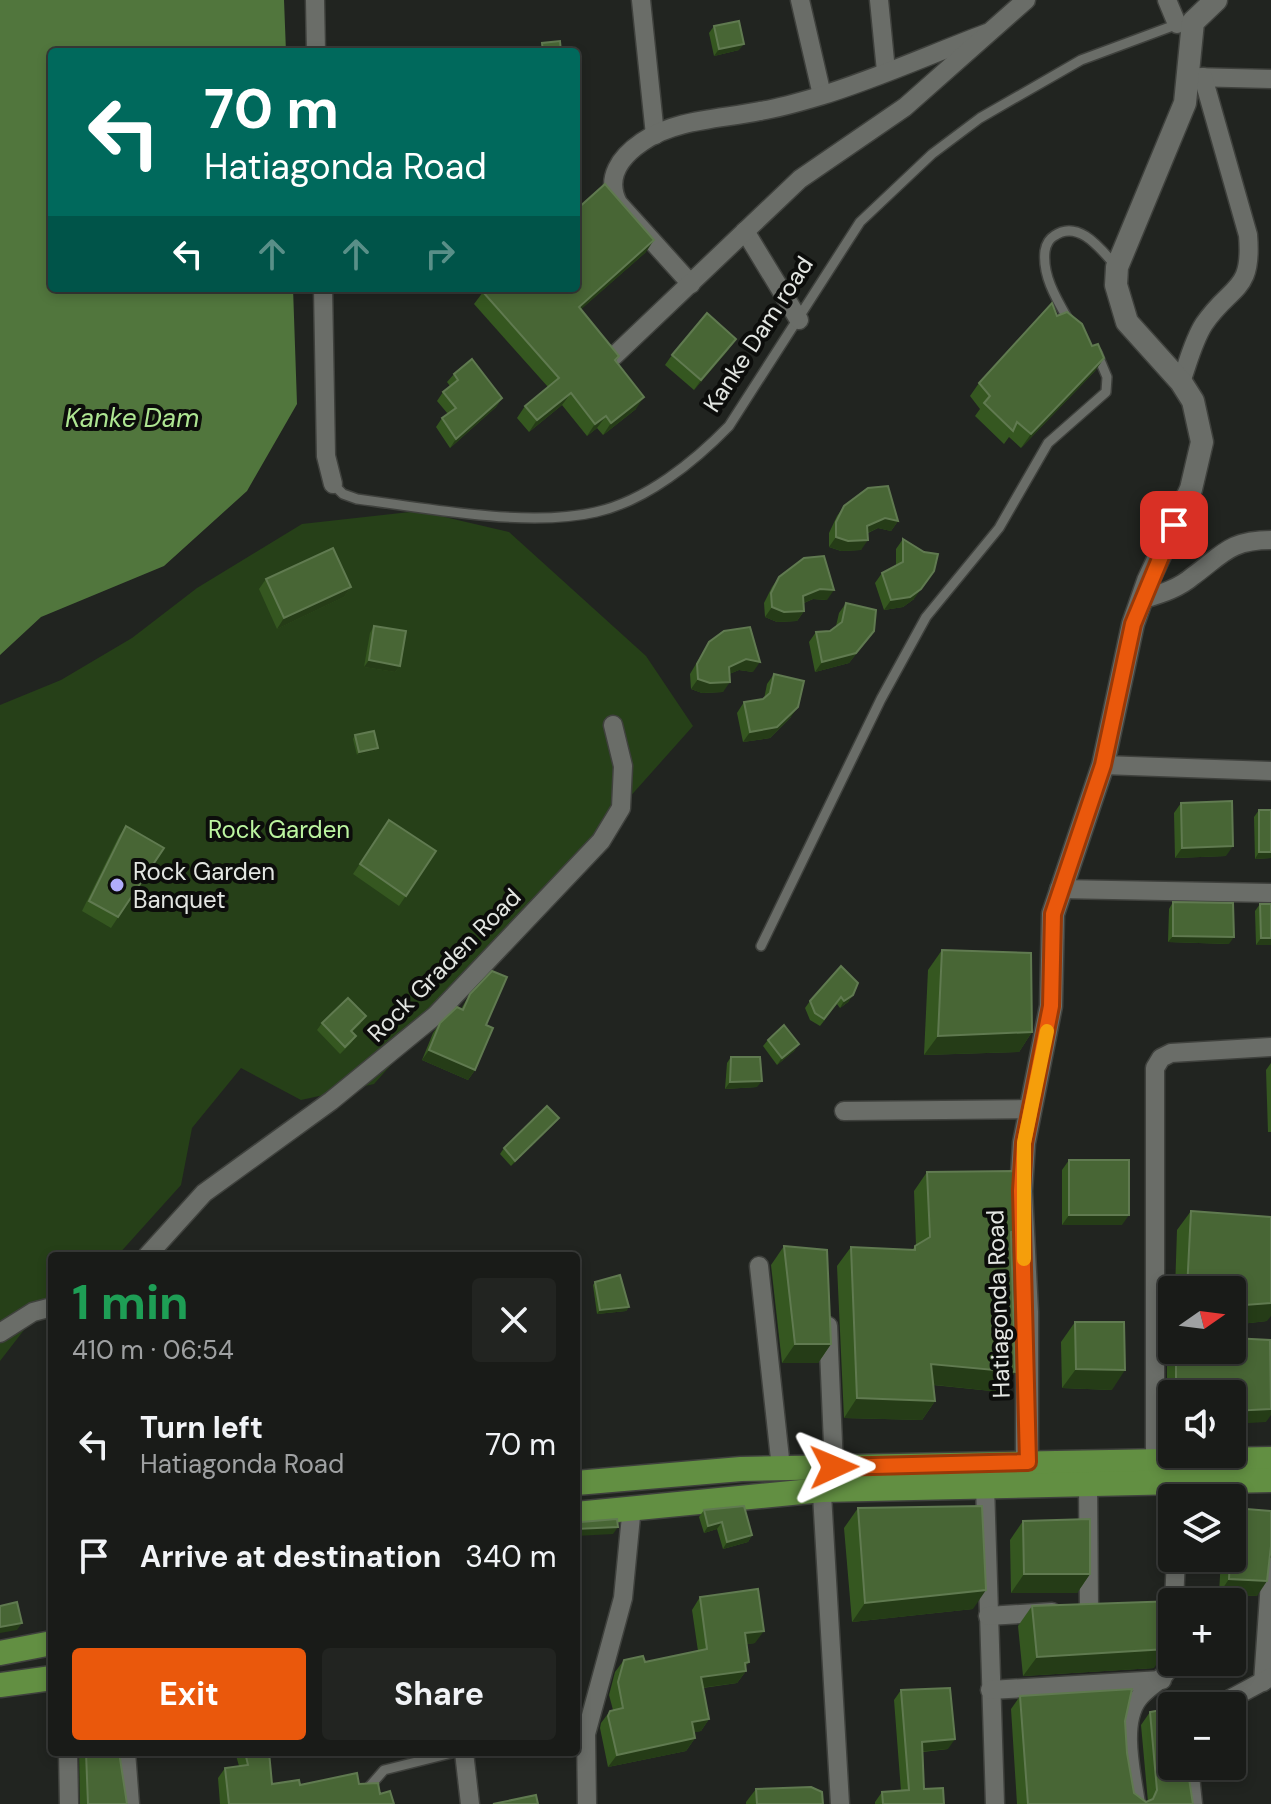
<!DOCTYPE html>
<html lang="en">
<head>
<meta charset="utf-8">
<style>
	:root { --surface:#191b18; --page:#222421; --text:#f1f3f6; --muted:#9fa1a2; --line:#373937; --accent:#ea580c }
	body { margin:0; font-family:"DM Sans",sans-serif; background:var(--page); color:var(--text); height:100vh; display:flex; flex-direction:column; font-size:30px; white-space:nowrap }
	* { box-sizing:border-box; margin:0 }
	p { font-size:26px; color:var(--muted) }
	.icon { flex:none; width:44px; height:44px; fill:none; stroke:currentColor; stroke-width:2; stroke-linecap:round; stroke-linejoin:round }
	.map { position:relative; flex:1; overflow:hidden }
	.drawer { position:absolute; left:48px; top:1252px; width:532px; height:504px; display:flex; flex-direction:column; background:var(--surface); border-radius:8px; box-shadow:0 4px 12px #0003,0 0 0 2px var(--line) }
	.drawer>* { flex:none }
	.top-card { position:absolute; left:48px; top:48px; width:532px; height:244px; border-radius:8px; box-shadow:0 4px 12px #0003,0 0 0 2px var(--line); background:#00695c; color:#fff; overflow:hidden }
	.needle { width:52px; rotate:76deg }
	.controls { position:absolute; left:1158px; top:1276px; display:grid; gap:16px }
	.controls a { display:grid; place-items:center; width:88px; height:88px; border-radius:8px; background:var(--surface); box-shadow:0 4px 12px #0003,0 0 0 2px var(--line); font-size:40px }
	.pin { position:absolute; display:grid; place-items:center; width:68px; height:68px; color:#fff; margin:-34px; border-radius:16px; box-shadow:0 4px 12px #0006 }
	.me { position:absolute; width:88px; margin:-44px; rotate:89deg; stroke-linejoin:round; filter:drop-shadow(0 0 6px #0008) }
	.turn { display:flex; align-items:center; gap:28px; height:168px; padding:0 24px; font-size:36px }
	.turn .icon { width:104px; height:104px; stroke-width:2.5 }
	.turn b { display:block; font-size:56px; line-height:68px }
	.lanes { display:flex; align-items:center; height:76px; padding:0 24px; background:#0003; justify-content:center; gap:40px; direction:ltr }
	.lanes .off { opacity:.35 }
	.round { display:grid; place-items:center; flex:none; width:84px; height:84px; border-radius:8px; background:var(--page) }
	.overview { display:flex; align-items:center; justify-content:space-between; height:136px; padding:0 24px }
	h1 { font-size:48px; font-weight:700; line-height:60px; color:#1e9e55 }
	.button { display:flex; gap:16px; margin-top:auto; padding:16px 24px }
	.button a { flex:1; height:92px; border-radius:8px; background:var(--accent); color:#fff; font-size:32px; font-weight:700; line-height:92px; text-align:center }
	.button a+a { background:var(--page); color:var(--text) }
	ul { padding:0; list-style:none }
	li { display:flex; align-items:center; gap:24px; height:112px; padding:0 24px }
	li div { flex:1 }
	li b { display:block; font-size:30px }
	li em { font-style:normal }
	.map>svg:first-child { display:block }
</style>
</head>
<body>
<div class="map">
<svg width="1271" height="1804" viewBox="0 0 1271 1804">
	<rect width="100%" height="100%" fill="#212420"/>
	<polygon fill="#264018" points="419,511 509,532 646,656 693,726 374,1084 301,1100 241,1068 192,1128 181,1185 117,1256 52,1256 52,1305 34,1317 0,1361 0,705 61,680 132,638 197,588 302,524"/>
	<polygon fill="#51763d" points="0,0 284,0 286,52 52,52 52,288 293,288 297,404 247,491 164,566 41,617 0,655"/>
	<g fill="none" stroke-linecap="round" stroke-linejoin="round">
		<g stroke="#3f413d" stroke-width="12">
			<g id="service">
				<path d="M1069 321C1057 300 1042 276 1045 251 1046 245 1049 239 1054 236 1078 219 1100 248 1115 265"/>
				<path d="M333 484 343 494 357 499C427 508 528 528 596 512 646 501 695 461 729 426L860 222 932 154 980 118 1081 60 1178 24"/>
				<polyline points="761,946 881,699 926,617 999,528 1048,443 1106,392 1107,377 1097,353"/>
				<polyline points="370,1786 384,1770 456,1752"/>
			</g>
		</g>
		<g stroke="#3f413d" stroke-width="21">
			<g id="minor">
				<polyline points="315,0 316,52"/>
				<polyline points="641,0 655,135"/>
				<polyline points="800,0 822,95"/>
				<polyline points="879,0 886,71"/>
				<polyline points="1167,0 1177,24"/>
				<polyline points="1192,77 1271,79"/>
				<polyline points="745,231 799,320"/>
				<path d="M691 284 618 203C605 178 620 157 642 142 675 119 722 119 760 111 780 108 800 102 820 96 876 79 931 54 987 33"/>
				<polyline points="323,288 326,456 333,484"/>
				<polyline points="614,356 800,179 905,107 1026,0"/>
				<path d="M1181 382C1188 363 1193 341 1204 324 1231 284 1253 293 1248 235L1203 77"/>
				<path d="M1141 600C1160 594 1178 589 1193 576 1223 554 1230 540 1271 540"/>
				<polyline points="1103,765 1271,771"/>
				<polyline points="1059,889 1271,893"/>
				<polyline points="844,1111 1030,1109"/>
				<polyline points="147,1256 204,1193 331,1101 436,1015 601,841 621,808 623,766 613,725"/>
				<polyline points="759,1266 781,1468"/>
				<polyline points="828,1326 834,1467"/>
				<polyline points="0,1333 33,1312 52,1307"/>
				<polyline points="1155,1460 1155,1068 1161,1058 1171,1053 1271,1047"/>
				<polyline points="821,1477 840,1804"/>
				<polyline points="1088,1484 1089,1610"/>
				<polyline points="985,1486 995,1804"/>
				<polyline points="1174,1602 1176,1558"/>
				<polyline points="988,1616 1052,1612"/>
				<polyline points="1263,1682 1271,1567"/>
				<polyline points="990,1690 1162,1680"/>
				<polyline points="1217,1706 1271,1677"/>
				<polyline points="68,1752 69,1804"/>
				<polyline points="126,1752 130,1804"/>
				<polyline points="464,1752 470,1804"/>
				<polyline points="1189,1766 1193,1804"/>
				<polyline points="587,1804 586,1734 623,1598 632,1506"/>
				<path d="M1136 1804C1132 1775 1119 1724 1138 1699 1151 1682 1168 1681 1172 1657"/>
			</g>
		</g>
		<g stroke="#3f413d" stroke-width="25">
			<polyline id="tertiary" points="1027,1481 1027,1312 1021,1191 1024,1143 1051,1006 1053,914 1103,765 1133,624 1148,581 1191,489 1202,442 1193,401 1181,382 1127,322 1116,285 1117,267 1185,103 1193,22 1216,0"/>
		</g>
		<g stroke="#3f413d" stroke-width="27">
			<g id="primary">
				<polyline points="576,1483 741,1469 1271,1459"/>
				<polyline points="576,1514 822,1490 1271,1480"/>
				<polyline points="0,1653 52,1643"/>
				<polyline points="0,1685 52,1678"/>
			</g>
		</g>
		<use href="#service" stroke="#6a6d68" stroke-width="9"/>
		<use href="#minor" stroke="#6a6d68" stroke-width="18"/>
		<use href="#tertiary" stroke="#6a6d68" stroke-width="22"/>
		<use href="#primary" stroke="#628f42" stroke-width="24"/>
	</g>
	<g fill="#355720">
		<polygon points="714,26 739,50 714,56 709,33"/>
		<polygon points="646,252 581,309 619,356 616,361 636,409 603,435 597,428 587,436 562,405 529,432 517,418 525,406 548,387 474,304 483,292"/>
		<polygon points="1057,316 1104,358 1095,371 1021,448 1009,437 1004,444 975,416 980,409 970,396 979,383"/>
		<polygon points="729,349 694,390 665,365 672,355"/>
		<polygon points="454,374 502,398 496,407 450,448 436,427 442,418 448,414 437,401 443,392 450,386 447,382"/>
		<polygon points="844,506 898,521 891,531 878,528 868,533 861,550 841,551 829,547 829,533 837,516"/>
		<polygon points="903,539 914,599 903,607 884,610 875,583 882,573 896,566 896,549"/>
		<polygon points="779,577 827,600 813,599 804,603 804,611 797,621 777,622 765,617 764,603 772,587"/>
		<polygon points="266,579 351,587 344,597 277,629 259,589"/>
		<polygon points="846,603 866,641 849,663 815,672 809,642 816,632 830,631 836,626 839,613"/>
		<polygon points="374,626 400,666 395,672 364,667 370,633"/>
		<polygon points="709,642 753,672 739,670 729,674 723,692 702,693 691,689 690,674"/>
		<polygon points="774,674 791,717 770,738 743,742 737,713 744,702 764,699 767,684"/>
		<polygon points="355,735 378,748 375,751 357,755 353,739"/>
		<polygon points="1181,803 1226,856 1175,858 1174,813"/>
		<polygon points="1259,810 1271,858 1255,859 1254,817"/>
		<polygon points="389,820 436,851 399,906 353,874"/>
		<polygon points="126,826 164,848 111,928 82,911 119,836"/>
		<polygon points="1173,902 1229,944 1168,942 1169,909"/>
		<polygon points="1260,904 1271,945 1256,945 1255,911"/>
		<polygon points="942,950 1032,1032 1019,1052 924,1055 928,970"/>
		<polygon points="470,994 486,1025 475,1070 468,1080 422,1060 433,1033 440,1023 461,1009"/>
		<polygon points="853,995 848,1002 840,1008 837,1004 820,1026 810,1020 805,1008 810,1001"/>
		<polygon points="322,1023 361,1023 352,1032 356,1036 351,1043 340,1054 317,1030"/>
		<polygon points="768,1040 799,1044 794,1051 777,1065 763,1046"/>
		<polygon points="731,1057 757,1087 725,1089 727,1063"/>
		<polygon points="1271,1063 1271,1132 1268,1132 1266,1070"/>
		<polygon points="559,1118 555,1123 511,1166 500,1154 504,1148"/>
		<polygon points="1069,1160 1122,1225 1062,1225 1062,1170"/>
		<polygon points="927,1172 1017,1231 1012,1239 1015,1372 1001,1392 933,1385 935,1401 922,1420 844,1418 837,1266 851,1247 912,1250 916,1245 914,1191"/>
		<polygon points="1191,1211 1267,1321 1232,1325 1232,1290 1175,1290 1177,1230"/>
		<polygon points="784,1246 831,1344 818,1363 782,1363 771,1265"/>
		<polygon points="595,1282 629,1307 626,1311 597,1314 593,1285"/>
		<polygon points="1075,1322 1112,1390 1062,1388 1061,1342"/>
		<polygon points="1172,1341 1172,1350 1232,1350 1266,1422 1232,1394 1172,1394 1172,1427 1167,1427 1167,1348"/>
		<polygon points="858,1508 973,1609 852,1622 844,1528"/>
		<polygon points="1234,1508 1271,1511 1271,1556 1270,1556 1257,1596 1219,1594 1221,1558 1232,1558 1232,1511"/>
		<polygon points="704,1510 752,1535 748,1542 723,1549 717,1529 704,1533 699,1517"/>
		<polygon points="1023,1521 1090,1574 1077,1593 1011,1593 1010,1540"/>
		<polygon points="700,1597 755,1643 746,1644 746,1671 737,1683 703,1688 709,1719 701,1731 694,1732 695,1738 686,1751 608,1767 600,1728 601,1723 610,1711 613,1710 609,1695 615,1672 624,1660 645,1662 698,1651 692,1610"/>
		<polygon points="1032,1606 1154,1668 1023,1676 1018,1626"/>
		<polygon points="901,1690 948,1749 923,1752 924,1789 944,1804 875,1804 875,1802 882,1792 901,1791 894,1700"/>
		<polygon points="1020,1696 1125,1721 1127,1753 1134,1793 1146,1802 1148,1802 1141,1725 1150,1712 1193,1804 1017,1804 1011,1709"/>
		<polygon points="79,1752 119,1752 127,1804 80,1804"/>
		<polygon points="235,1752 269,1752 272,1784 359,1784 380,1794 394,1804 220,1804 218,1778 225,1768 239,1766"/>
		<polygon points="756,1789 823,1804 746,1804 746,1802"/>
	</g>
	<g fill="#253c17">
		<polygon points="744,44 739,50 714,56 719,49"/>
		<polygon points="654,240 646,252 570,319 579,307"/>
		<polygon points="736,339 729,349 694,390 701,380"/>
		<polygon points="1104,358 1095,371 1021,448 1031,434"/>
		<polygon points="571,393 562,405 529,432 537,420"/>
		<polygon points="644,397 636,409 603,435 611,423"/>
		<polygon points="502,398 496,407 450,448 456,439"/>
		<polygon points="606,416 597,428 587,436 595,424"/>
		<polygon points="885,518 898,521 891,531 878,528 860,536 867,526"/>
		<polygon points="836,537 868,540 861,550 841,551 829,547"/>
		<polygon points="934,571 914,599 903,607 884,610 891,600"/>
		<polygon points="351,587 344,597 277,629 284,618"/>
		<polygon points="820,589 834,590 827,600 813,599 796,606 803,596"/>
		<polygon points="772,607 804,611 797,621 777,622 765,617"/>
		<polygon points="874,631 849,663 815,672 822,662"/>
		<polygon points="746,659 760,662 753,672 739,670 722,677 729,667"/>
		<polygon points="369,660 400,666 395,672 364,667"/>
		<polygon points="698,679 730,682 723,692 702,693 691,689"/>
		<polygon points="798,707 791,717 770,738 743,742 750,732"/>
		<polygon points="378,748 375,751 357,755 359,752"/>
		<polygon points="1233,846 1226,856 1175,858 1182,848"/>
		<polygon points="1259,852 1271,852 1271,858 1255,859"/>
		<polygon points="1173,936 1234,937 1229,944 1168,942"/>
		<polygon points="1261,938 1271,938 1271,945 1256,945"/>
		<polygon points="853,995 848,1002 840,1008 844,1001"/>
		<polygon points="1032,1032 1019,1052 924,1055 938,1036"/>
		<polygon points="799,1044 794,1051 777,1065 782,1058"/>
		<polygon points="429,1050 475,1070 468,1080 422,1060"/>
		<polygon points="762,1081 757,1087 725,1089 730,1082"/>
		<polygon points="559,1118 555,1123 511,1166 515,1161"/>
		<polygon points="1069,1215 1129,1215 1122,1225 1062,1225"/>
		<polygon points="1271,1303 1271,1316 1267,1321 1232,1325 1232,1306"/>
		<polygon points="629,1307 626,1311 597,1314 600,1310"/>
		<polygon points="795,1344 831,1344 818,1363 782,1363"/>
		<polygon points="931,1364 1015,1372 1001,1392 917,1383"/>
		<polygon points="1076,1369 1125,1370 1112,1390 1062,1388"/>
		<polygon points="857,1398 935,1401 922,1420 844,1418"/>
		<polygon points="1271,1409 1271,1415 1266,1422 1232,1424 1232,1411"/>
		<polygon points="722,1522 717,1529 704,1533 708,1526"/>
		<polygon points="618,1527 613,1534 576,1536 576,1529"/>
		<polygon points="752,1535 748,1542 723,1549 727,1542"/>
		<polygon points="1024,1574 1090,1574 1077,1593 1011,1593"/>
		<polygon points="1229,1579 1267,1581 1257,1596 1219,1594"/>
		<polygon points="986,1590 973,1609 852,1622 865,1603"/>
		<polygon points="22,1623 17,1630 0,1633 0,1627"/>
		<polygon points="764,1631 755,1643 737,1646 745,1633"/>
		<polygon points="1167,1649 1154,1668 1023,1676 1037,1657"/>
		<polygon points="749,1662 743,1671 746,1671 737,1683 692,1689 701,1677"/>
		<polygon points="709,1719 701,1731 683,1735 692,1722"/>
		<polygon points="695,1738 686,1751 608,1767 617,1755"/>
		<polygon points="955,1739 948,1749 915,1752 922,1742"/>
	</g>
	<g fill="#486635" stroke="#607a50" stroke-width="2">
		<polygon points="739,21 744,44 719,49 714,26"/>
		<polygon points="560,41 561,52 543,52 542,43"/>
		<polygon points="605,184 654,240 579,307 619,356 615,360 644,397 611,423 606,416 595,424 571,393 537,420 525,406 559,378 483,292 487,288 576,288 576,210"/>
		<polygon points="1052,303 1057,316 1067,312 1082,324 1092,346 1098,344 1104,358 1031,434 1017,422 1013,431 984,403 990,396 979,383"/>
		<polygon points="707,313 736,339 701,380 672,355"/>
		<polygon points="472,359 502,398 456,439 442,418 456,408 443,392 458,380 454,374"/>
		<polygon points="888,486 898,521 885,518 867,526 868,540 848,541 836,537 836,522 844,506 868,488"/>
		<polygon points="903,539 924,552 938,554 934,571 921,589 910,597 891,600 882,573 903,562"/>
		<polygon points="333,548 351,587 284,618 266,579"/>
		<polygon points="824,556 834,590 820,589 803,596 804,611 784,612 772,607 771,593 779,577 804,558"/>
		<polygon points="846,603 876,610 874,631 856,653 822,662 816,632 830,631 842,622"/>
		<polygon points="374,626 406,631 400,666 369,660"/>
		<polygon points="750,627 760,662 746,659 729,667 730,682 710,683 698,679 697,664 709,642 724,631"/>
		<polygon points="774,674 804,681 798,707 777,727 750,732 744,702 763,699 770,693"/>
		<polygon points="374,731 378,748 359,752 355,735"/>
		<polygon points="1232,801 1233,846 1182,848 1181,803"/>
		<rect x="1259" y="810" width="12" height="42"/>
		<polygon points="389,820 436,851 406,896 360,864"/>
		<polygon points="126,826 164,848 118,917 89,901"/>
		<polygon points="1173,902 1233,903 1234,937 1173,936"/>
		<polygon points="1260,904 1271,904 1271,938 1261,938"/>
		<polygon points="942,950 1031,953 1032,1032 938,1036"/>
		<polygon points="841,966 858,983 853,995 844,1001 841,997 824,1019 815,1013 810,1001"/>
		<polygon points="492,971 507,977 486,1025 493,1028 475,1070 429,1050 440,1023 457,1007 463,1010 470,994"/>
		<polygon points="348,998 366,1016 351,1031 356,1036 345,1047 322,1023"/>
		<polygon points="784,1025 799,1044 782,1058 768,1040"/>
		<polygon points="731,1057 760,1057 762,1081 730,1082"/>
		<polygon points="547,1106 559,1118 515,1161 504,1148"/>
		<rect x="1069" y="1160" width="60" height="55"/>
		<polygon points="1014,1171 1017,1231 1011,1232 1015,1372 931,1364 935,1401 857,1398 851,1247 915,1250 915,1246 930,1237 927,1172"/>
		<polygon points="1191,1211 1271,1217 1271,1303 1232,1306 1232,1290 1187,1290"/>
		<polygon points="784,1246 827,1250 831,1344 795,1344"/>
		<polygon points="620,1275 629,1307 600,1310 595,1282"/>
		<polygon points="1075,1322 1124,1322 1125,1370 1076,1369"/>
		<polygon points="1232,1338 1270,1340 1271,1409 1232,1411 1232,1394 1176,1394 1176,1350 1232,1350"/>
		<polygon points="744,1506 752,1535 727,1542 722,1522 708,1526 704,1510"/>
		<polygon points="982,1506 986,1590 865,1603 858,1508"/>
		<polygon points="1234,1508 1271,1511 1271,1546 1267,1581 1229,1579 1230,1558 1232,1558"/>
		<polygon points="576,1519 581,1522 617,1519 618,1527 576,1529"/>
		<polygon points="1090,1519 1090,1574 1024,1574 1023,1521"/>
		<polygon points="758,1589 764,1631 745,1633 749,1662 745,1663 746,1671 701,1677 709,1719 692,1722 695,1738 617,1755 608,1716 610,1711 623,1708 618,1682 624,1660 643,1656 645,1662 707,1649 700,1597"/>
		<polygon points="1175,1601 1175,1602 1172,1602 1172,1641 1167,1649 1037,1657 1032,1606"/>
		<polygon points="17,1602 22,1623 0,1627 0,1606"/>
		<polygon points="950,1688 955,1739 922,1742 924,1789 943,1788 944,1804 883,1804 882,1792 909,1790 901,1690"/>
		<polygon points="1132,1689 1125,1721 1127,1753 1134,1793 1146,1802 1153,1799 1157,1790 1150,1712 1172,1708 1172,1766 1187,1766 1193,1804 1028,1804 1020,1696"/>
		<polygon points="86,1752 119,1752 127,1804 88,1804"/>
		<polygon points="245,1752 269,1752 272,1784 299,1780 300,1785 357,1773 359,1784 378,1783 380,1794 390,1791 394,1804 229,1804 225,1768 248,1765"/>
		<polygon points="811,1787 822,1792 823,1804 757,1804 756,1789"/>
		<polygon points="536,1795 538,1804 493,1804"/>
	</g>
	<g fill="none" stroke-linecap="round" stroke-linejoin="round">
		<g stroke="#983908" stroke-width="20">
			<polyline id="route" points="834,1467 1028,1462 1021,1191 1024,1143 1051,1006 1053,914 1103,765 1133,624 1174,525"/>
		</g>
		<use href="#route" stroke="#ea580c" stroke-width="14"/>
		<polyline stroke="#f59e0b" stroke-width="14" points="1024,1259 1024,1143 1047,1031"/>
	</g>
	<circle fill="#b1adfa" stroke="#0c0d0b" stroke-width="3" cx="117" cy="885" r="8"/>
	<g text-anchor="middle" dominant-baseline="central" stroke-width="8" stroke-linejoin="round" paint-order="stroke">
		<g font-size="24" fill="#e3e6e2" stroke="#0c0d0b">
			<text transform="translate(758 334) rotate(-57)">Kanke Dam road</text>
			<text transform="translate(444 965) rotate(-45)">Rock Graden Road</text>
			<text transform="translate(998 1304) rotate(-92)">Hatiagonda Road</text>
		</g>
		<g font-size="24" fill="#bcf5a0" stroke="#0c0d0b">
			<text x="279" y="829">Rock Garden</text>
		</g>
		<g font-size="24" fill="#e3e6e2" stroke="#0c0d0b" text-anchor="start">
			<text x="133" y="871">Rock Garden<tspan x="133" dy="28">Banquet</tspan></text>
		</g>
		<g font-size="26" font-style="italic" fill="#aee692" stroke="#0c0d0b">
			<text x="132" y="418">Kanke Dam</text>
		</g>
	</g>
</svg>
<div class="controls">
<a><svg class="needle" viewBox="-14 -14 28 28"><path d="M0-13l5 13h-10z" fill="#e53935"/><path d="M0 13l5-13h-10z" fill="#9fa1a2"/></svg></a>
<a><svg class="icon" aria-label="sound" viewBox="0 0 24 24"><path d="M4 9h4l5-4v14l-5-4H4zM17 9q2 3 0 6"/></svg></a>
<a><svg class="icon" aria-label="layers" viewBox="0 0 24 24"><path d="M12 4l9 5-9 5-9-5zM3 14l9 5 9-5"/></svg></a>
<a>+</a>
<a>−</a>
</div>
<div class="pin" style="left:1174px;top:525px;background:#d93025"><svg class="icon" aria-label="arrive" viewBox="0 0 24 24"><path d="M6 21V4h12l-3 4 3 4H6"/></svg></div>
<svg class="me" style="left:834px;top:1467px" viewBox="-20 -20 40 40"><path d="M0-17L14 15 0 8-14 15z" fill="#ea580c" stroke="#fff" stroke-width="4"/></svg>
<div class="top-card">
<div class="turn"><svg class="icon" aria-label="left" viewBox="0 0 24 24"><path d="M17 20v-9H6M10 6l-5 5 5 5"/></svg><div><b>70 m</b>Hatiagonda Road</div></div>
<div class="lanes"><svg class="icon" aria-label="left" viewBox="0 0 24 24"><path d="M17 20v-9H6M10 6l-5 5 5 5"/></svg><svg class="icon off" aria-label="ahead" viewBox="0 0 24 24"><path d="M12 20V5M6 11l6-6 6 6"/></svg><svg class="icon off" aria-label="ahead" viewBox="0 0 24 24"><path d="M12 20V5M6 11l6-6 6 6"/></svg><svg class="icon off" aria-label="right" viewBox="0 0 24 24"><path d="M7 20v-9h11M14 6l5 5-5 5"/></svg></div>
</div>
<section class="drawer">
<div class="overview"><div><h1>1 min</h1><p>410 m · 06:54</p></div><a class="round"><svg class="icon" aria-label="close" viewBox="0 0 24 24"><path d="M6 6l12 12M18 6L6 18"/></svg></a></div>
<ul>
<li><svg class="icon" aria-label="left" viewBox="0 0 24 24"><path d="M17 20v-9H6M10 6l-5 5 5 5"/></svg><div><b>Turn left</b><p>Hatiagonda Road</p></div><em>70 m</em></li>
<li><svg class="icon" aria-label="arrive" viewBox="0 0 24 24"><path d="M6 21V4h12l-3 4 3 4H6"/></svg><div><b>Arrive at destination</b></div><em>340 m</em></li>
</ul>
<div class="button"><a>Exit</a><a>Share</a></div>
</section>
</div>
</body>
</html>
